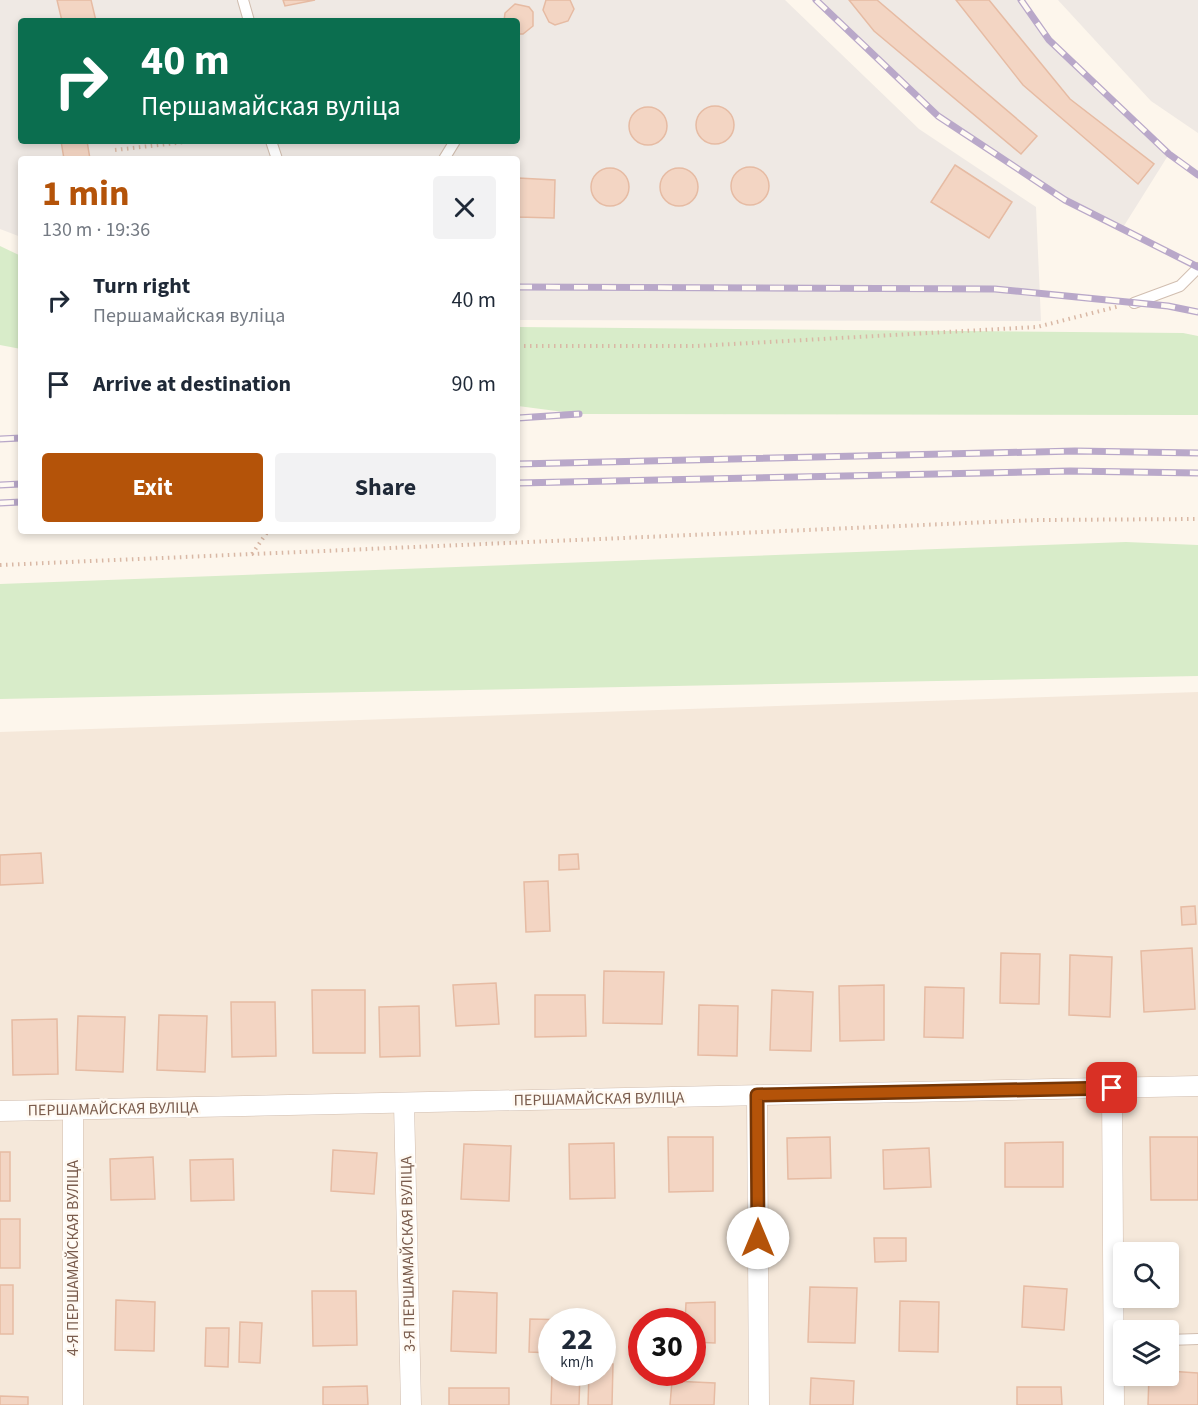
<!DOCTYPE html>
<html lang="en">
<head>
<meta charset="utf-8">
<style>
	:root { --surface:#fff; --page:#f2f2f3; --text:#1f2937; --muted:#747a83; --accent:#b45309 }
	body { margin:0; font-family:"Source Sans 3",sans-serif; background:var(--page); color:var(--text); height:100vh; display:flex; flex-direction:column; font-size:22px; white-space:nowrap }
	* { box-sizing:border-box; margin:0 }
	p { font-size:20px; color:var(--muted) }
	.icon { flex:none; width:33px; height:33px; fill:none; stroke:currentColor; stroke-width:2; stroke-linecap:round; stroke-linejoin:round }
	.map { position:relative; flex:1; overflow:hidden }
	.side { position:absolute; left:18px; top:156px; width:502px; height:378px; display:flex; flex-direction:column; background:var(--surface); border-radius:6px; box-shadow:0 3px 9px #0003 }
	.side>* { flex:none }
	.hud { position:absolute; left:18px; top:18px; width:502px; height:126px; border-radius:6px; box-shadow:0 3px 9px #0003; background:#0b6e4f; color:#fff; overflow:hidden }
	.controls { position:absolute; left:1113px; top:1242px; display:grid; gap:12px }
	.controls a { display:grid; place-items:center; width:66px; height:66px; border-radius:6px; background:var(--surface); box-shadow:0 3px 9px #0003; font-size:30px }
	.speed { position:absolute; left:538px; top:1308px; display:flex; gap:12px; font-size:30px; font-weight:700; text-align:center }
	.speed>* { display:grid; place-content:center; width:78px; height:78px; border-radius:50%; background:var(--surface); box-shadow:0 3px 9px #0003; line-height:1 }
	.speed small { font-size:15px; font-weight:400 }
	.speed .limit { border:9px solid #d22; background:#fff; color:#111 }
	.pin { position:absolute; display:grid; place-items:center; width:51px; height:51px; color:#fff; margin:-26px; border-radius:12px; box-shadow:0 3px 9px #0006 }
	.me { position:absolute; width:66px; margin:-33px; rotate:0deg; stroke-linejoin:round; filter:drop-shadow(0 0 4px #0008) }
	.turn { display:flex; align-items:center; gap:21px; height:126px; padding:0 24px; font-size:27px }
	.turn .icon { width:78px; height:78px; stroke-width:2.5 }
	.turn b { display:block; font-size:42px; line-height:51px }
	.round { display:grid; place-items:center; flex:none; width:63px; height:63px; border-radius:6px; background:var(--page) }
	.headline { display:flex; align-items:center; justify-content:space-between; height:102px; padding:0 24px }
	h1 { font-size:36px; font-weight:700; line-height:45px; color:var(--accent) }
	.button { display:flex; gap:12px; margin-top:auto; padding:12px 24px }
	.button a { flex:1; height:69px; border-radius:6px; background:var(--accent); color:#fff; font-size:24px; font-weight:700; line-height:69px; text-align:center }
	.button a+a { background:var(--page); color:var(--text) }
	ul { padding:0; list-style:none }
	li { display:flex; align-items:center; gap:18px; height:84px; padding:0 24px }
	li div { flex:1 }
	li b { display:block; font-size:22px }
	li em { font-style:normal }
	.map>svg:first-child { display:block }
</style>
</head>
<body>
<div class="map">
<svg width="1198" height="1405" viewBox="0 0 1198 1405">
	<rect width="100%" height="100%" fill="#fdf6ec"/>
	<path fill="#f5e8da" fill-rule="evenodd" d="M1198 692V1405H0V732ZM1124 1252H1168V1298H1124ZM552 1322H603V1372H552ZM642 1322H693V1372H642ZM1124 1330H1168V1376H1124Z"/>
	<g fill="#efe9e4" fill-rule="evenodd">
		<path d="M0 0H785L919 129 1036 207 1041 321 518 320V159H21V237L0 229ZM21 21H518V141H21Z"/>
		<polygon points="816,0 1021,0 1049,40 1169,154 1122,229 1065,200 938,116"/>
		<polygon points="1058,0 1198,0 1198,133 1151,101"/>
	</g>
	<g fill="#d8ecc9">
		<polygon points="0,246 21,256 21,349 0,345"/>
		<polygon points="518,327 1183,333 1198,336 1198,415 579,414 518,406"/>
		<polygon points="1126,542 1198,545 1198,676 0,699 0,584"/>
	</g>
	<g fill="#f3d5c3" stroke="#e6bba3" stroke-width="1.5">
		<polygon points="57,0 91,0 96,21 62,21"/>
		<polygon points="283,0 315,0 285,6"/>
		<polygon points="546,0 570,0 574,9 568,21 555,25 549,22 543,10"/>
		<polygon points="849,0 877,0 1037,136 1021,154 874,31"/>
		<polygon points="956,0 989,0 1070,99 1154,164 1138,184 1023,85"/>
		<polygon points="515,4 529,7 533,12 533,26 523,34 518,34 518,21 504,21 505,13"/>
		<circle cx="715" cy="125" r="19"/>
		<circle cx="648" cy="126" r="19"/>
		<polygon points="61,141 87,141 90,159 64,159"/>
		<polygon points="955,165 1012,202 989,238 931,202"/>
		<circle cx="750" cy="186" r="19"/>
		<circle cx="610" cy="187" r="19"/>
		<circle cx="679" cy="187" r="19"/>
		<polygon points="518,178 555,180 554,218 518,217"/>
		<polygon points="41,853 43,883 0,885 0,855"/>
		<polygon points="578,854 579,869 559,870 559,855"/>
		<polygon points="548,881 550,931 526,932 524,882"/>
		<polygon points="1195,906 1196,924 1182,925 1181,907"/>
		<polygon points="1192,948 1195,1009 1144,1012 1141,951"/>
		<polygon points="1001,953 1040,954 1039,1004 1000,1003"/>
		<polygon points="1070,955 1112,957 1110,1017 1069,1015"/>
		<polygon points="604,971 664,972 662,1024 603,1023"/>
		<polygon points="496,983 499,1024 456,1026 453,985"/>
		<polygon points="884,985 884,1040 840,1041 839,986"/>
		<polygon points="925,987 964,988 963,1038 924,1037"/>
		<polygon points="312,990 365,990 365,1053 313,1053"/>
		<polygon points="772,990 813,992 811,1051 770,1050"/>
		<polygon points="535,995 585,995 586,1036 535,1037"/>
		<polygon points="231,1002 275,1002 276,1056 232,1057"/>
		<polygon points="699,1005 738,1006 737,1056 698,1055"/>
		<polygon points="419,1006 420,1056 380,1057 379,1007"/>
		<polygon points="159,1015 207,1016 205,1072 157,1070"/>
		<polygon points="78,1016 125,1017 123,1072 76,1070"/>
		<polygon points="57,1019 58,1074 13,1075 12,1020"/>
		<polygon points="668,1137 713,1137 713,1191 669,1192"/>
		<polygon points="830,1137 831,1178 788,1179 787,1138"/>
		<polygon points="1150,1137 1198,1137 1198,1200 1151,1200"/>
		<polygon points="1063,1142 1063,1187 1005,1187 1005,1143"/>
		<polygon points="614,1143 615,1198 570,1199 569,1144"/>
		<polygon points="464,1144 511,1146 509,1201 461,1199"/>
		<polygon points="929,1148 931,1187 884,1189 883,1150"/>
		<polygon points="333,1150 377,1153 374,1194 331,1191"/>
		<rect x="0" y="1152" width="10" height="49"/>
		<polygon points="153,1157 155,1199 111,1200 110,1159"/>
		<polygon points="233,1159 234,1200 191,1201 190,1160"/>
		<rect x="0" y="1219" width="20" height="49"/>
		<polygon points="874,1238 906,1238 906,1261 875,1262"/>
		<rect x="0" y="1285" width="13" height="49"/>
		<polygon points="1024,1286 1067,1289 1064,1330 1022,1327"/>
		<polygon points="810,1287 857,1288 855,1343 808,1342"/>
		<polygon points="312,1291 356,1291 357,1345 313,1346"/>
		<polygon points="453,1291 497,1293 496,1353 451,1351"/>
		<polygon points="116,1300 155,1302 154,1351 115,1350"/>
		<polygon points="900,1301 939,1302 938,1352 899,1351"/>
		<polygon points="715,1302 715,1343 693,1342 693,1322 685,1322 686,1303"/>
		<polygon points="530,1319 572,1320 572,1322 552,1322 552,1353 529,1352"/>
		<polygon points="240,1322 262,1323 260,1363 239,1362"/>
		<polygon points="206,1328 229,1328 228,1367 205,1366"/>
		<polygon points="603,1364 613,1364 612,1405 588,1405 589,1372 603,1372"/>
		<polygon points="1168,1371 1198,1373 1198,1405 1148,1405 1149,1376 1168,1376"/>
		<polygon points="552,1372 580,1372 579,1405 551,1405"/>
		<polygon points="811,1378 854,1381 853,1405 810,1405"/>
		<polygon points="672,1381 715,1383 714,1405 670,1405"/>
		<polygon points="367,1386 368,1405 323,1405 323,1387"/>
		<polygon points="1017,1387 1061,1387 1062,1405 1017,1405"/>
		<rect x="449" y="1388" width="60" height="17"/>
		<polygon points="0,1396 28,1397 28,1405 0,1405"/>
	</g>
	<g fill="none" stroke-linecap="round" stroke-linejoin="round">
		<g stroke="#d1beb0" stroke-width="12">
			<g id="service">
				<polyline points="243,0 249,21"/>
				<polyline points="271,141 277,159"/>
				<polyline points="444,159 455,141"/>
				<polyline points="1134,303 1180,286 1198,268"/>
				<polyline points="1168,1340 1198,1339"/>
			</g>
		</g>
		<g stroke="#d1beb0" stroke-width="21">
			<g id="minor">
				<polyline points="1112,1088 1114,1405"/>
				<polyline points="757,1095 759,1405"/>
				<polyline points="404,1104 411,1405"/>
				<polyline points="0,1111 1198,1086"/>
				<polyline points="73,1111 73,1405"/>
			</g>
		</g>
		<g stroke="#d9b8a5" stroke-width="4" stroke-dasharray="1.5 4.5" stroke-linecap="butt">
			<polyline points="115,150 194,141"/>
			<polyline points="518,346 696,346 1037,327 1120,306"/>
			<polyline points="252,554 268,531"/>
			<polyline points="0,565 1037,520 1198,519"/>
		</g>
		<use href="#service" stroke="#fff" stroke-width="10"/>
		<use href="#minor" stroke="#fff" stroke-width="20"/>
		<g stroke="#b9a8c9" stroke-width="7">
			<g id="rail">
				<polyline points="816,0 938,116 1065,200 1198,267"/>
				<polyline points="1021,0 1049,40 1169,154 1198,175"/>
				<polyline points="518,287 995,289 1168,306 1198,312"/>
				<polyline points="518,418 579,414"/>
				<polyline points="0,439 21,438"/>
				<polyline points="518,464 1075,451 1198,453"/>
				<polyline points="518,483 1070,471 1198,473"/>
				<polyline points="0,485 21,484"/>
				<polyline points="0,503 21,502"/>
			</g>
		</g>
		<use href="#rail" stroke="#fffaf3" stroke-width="4.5" stroke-dasharray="14" stroke-linecap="butt"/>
	</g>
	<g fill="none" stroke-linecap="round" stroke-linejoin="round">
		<g stroke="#753606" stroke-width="15">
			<polyline id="route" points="758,1238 757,1095 1112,1088"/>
		</g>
		<use href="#route" stroke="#b45309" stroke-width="10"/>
	</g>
	<g text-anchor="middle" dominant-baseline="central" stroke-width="5" stroke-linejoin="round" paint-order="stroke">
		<g font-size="16" fill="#7a5c4d" stroke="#fffaf3">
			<text transform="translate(599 1099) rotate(-1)">ПЕРШАМАЙСКАЯ ВУЛІЦА</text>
			<text transform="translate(113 1109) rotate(-1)">ПЕРШАМАЙСКАЯ ВУЛІЦА</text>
			<text transform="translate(408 1254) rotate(-91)">3-Я ПЕРШАМАЙСКАЯ ВУЛІЦА</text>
			<text transform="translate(73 1258) rotate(-90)">4-Я ПЕРШАМАЙСКАЯ ВУЛІЦА</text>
		</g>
	</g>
</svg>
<div class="controls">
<a><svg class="icon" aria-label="search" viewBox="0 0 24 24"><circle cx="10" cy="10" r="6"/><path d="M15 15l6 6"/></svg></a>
<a><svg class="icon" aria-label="layers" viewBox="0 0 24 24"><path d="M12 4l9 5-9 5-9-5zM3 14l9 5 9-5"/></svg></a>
</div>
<div class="speed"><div>22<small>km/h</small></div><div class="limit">30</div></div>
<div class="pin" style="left:1112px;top:1088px;background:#d93025"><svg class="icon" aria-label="arrive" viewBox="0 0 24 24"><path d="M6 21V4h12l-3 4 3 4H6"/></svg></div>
<svg class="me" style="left:758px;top:1238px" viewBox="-20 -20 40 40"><circle r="19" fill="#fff"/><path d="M0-13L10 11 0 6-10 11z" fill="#b45309"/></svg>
<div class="hud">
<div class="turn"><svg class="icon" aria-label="right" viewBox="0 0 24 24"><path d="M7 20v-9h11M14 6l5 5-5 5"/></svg><div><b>40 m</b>Першамайская вуліца</div></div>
</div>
<section class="side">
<div class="headline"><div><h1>1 min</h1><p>130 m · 19:36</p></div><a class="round"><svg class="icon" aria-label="close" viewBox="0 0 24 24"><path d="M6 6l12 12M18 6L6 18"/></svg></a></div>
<ul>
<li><svg class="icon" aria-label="right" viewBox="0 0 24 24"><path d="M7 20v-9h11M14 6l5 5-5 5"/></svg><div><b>Turn right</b><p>Першамайская вуліца</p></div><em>40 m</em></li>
<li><svg class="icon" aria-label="arrive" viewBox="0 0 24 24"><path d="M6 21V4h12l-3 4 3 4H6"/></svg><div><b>Arrive at destination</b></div><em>90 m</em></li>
</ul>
<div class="button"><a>Exit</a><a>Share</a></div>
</section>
</div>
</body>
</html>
